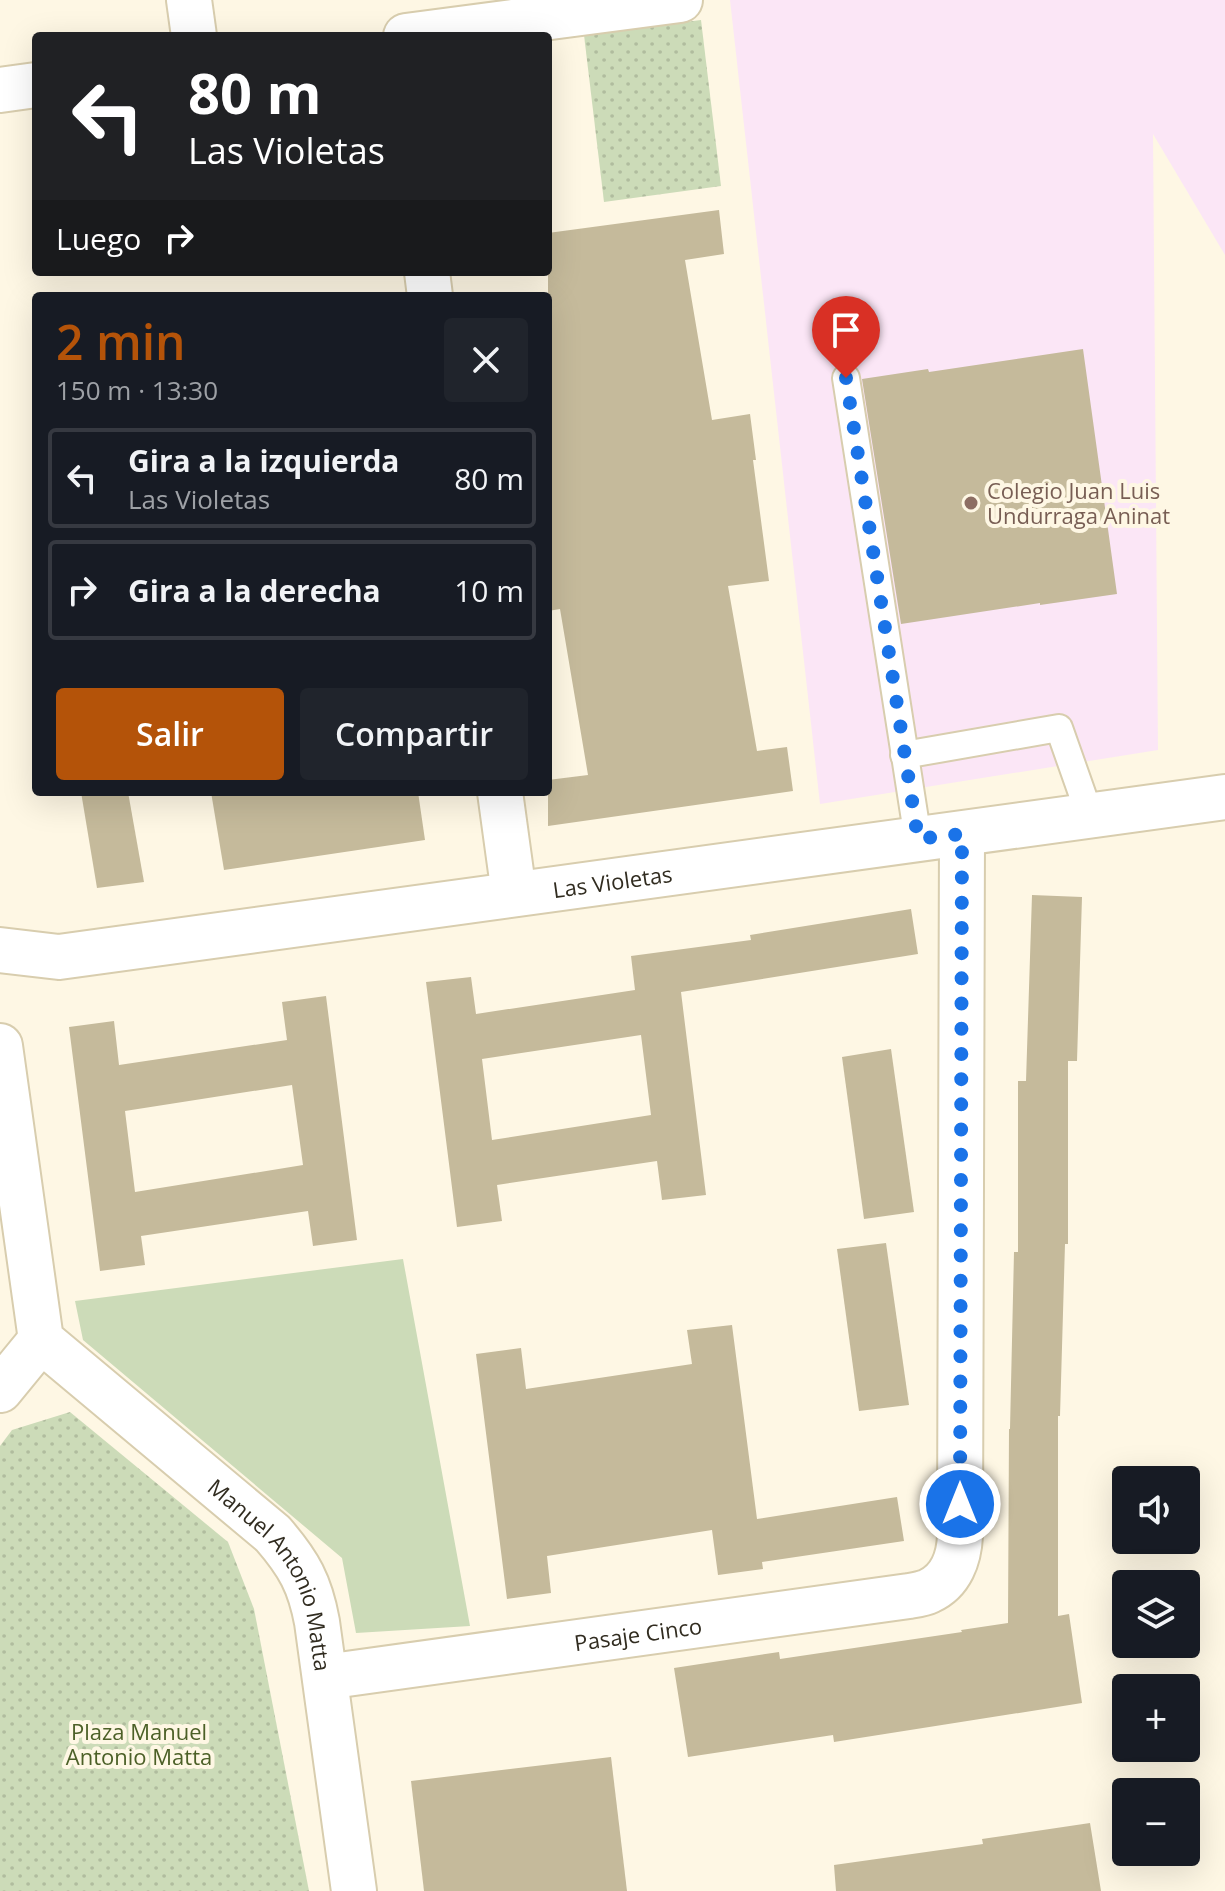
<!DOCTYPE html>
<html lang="es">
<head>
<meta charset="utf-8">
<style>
	:root { --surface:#171b24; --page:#20242c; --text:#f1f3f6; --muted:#9ea1a6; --line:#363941; --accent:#b45309 }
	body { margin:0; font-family:"Open Sans",sans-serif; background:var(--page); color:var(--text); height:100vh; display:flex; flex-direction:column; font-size:30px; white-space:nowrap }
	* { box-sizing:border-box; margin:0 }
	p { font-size:26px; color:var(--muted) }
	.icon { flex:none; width:44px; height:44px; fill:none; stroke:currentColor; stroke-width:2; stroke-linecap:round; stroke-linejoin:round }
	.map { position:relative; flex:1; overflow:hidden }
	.side { position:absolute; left:32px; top:292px; width:520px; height:504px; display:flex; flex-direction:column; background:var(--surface); border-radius:8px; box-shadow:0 8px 32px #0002 }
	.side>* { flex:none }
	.top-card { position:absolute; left:32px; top:32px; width:520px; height:244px; border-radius:8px; box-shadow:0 8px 32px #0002; background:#202124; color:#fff; overflow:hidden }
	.tools { position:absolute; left:1112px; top:1466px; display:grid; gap:16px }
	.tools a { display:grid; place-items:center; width:88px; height:88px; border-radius:8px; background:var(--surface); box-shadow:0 8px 32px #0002; font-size:40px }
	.pin { position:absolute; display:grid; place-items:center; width:68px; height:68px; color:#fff; margin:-82px -34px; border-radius:50% 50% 50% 0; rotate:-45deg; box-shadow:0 0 8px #0007 }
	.pin .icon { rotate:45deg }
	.me { position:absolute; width:88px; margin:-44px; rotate:0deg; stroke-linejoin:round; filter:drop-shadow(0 0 6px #0008) }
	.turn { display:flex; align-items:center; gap:28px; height:168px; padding:0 24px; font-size:36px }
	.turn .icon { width:104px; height:104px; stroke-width:2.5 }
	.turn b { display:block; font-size:56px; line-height:68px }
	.then { display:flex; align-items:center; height:76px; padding:0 24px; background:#0003; gap:16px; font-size:30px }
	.round { display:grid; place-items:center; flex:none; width:84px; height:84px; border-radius:8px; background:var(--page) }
	.head { display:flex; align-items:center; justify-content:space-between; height:136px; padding:0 24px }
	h1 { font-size:48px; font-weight:600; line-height:60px; color:var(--accent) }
	.action { display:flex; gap:16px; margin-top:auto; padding:16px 24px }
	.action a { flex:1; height:92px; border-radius:8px; background:var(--accent); color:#fff; font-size:32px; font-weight:600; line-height:92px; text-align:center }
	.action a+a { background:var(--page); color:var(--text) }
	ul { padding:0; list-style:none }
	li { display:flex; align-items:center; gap:24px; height:100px; margin:0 16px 12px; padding:0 8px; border:4px solid var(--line); border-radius:8px }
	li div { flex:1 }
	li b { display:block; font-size:30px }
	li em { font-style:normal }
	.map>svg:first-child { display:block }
</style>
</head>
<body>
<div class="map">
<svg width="1225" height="1891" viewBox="0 0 1225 1891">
	<defs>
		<pattern id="park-dots" width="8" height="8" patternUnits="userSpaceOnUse" patternTransform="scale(2)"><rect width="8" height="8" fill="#ccdbb8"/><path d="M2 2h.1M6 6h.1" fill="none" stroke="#b0bc9e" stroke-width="1.8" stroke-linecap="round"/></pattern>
	</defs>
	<rect width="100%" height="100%" fill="#fef7e4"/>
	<polygon fill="#fbe6f6" points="730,0 1225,0 1225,255 1153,134 1158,750 820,804"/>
	<polygon fill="#ccdbb8" points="403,1259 470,1626 356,1633 342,1558 83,1340 75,1301"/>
	<g fill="url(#park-dots)">
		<polygon points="701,20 721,186 604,202 584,35"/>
		<polygon points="70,1412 228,1542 254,1609 309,1891 0,1891 0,1446 12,1430"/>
	</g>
	<g fill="#c5ba9b" fill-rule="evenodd">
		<polygon points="719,210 724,254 685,260 712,420 750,414 756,460 753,460 769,581 728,586 757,751 787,747 793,791 548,826 548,780 588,775 560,609 548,611 548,233"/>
		<polygon points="1083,349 1117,594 1040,605 1040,603 901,624 862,379 928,369 929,372"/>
		<polygon points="81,792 128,792 144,882 97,888"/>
		<polygon points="211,792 418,792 425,840 224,870"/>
		<polygon points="1032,895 1082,897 1077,1061 1068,1061 1068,1244 1065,1244 1060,1416 1058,1416 1058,1616 1069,1614 1082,1703 834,1742 833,1735 688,1757 674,1668 779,1652 780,1659 962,1632 961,1630 1008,1623 1009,1429 1010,1429 1014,1252 1018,1252 1018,1081 1026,1081"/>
		<path d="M911 909 918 954 681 992 706 1195 662 1200 657 1161 497 1185 502 1221 457 1227 426 982 471 977 476 1014 635 990 631 956 751 940 750 935ZM641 1035 651 1115 492 1140 482 1059Z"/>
		<path d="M326 996 357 1240 313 1246 308 1211 141 1236 145 1265 100 1271 69 1027 114 1021 119 1065 287 1040 282 1002ZM292 1085 303 1165 135 1192 125 1111Z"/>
		<polygon points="891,1049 914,1212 864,1219 842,1057"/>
		<polygon points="886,1243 909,1405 859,1411 837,1249"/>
		<polygon points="732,1325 757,1519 897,1497 904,1541 762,1562 763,1569 718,1575 712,1530 547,1556 551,1593 507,1599 476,1354 521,1348 526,1389 692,1364 687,1330"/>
		<polygon points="611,1757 627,1891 424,1891 411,1781"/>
		<polygon points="1090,1823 1101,1891 836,1891 834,1865 983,1844 982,1839"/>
	</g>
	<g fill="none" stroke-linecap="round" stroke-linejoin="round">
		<g stroke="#d8cdae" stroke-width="30">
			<g id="service">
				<polyline points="846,378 918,839"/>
				<polyline points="904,755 1059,728 1090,816"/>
			</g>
		</g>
		<g stroke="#d8cdae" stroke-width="48">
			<g id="minor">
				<polyline points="189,0 194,36"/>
				<polyline points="406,36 680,0"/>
				<polyline points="0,90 36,85"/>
				<polyline points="427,272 430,296"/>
				<polyline points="500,792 514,894"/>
				<path id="s1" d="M0 950 59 957 1225 797"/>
				<path id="s2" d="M0 1046 41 1340 273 1534C299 1564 310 1584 317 1622L354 1891"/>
				<polyline points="0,1390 41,1340"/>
				<path id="s3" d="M325 1677 909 1596C915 1595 923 1594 929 1591 951 1581 959 1558 960 1536L962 834"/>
			</g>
		</g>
		<use href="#service" stroke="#fff" stroke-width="26"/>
		<use href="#minor" stroke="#fff" stroke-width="44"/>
	</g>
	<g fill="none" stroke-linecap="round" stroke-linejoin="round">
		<polyline stroke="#1a73e8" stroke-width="14" stroke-dasharray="0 25.2" points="846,378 918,839 962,834 960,1504"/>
	</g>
	<circle fill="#8d6e63" stroke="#fef7e4" stroke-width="3" cx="971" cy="503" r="8"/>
	<g text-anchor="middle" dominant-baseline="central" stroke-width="8" stroke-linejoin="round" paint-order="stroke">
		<g font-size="22" fill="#785e54" stroke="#fef7e4" text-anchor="start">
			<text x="987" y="490">Colegio Juan Luis<tspan x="987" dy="25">Undurraga Aninat</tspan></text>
		</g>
		<g font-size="22" fill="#312c20" stroke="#fef7e4">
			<text stroke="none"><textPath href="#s1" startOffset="618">Las Violetas</textPath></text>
			<text stroke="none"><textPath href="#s2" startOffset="634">Manuel Antonio Matta</textPath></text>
			<text stroke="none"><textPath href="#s3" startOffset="316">Pasaje Cinco</textPath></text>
		</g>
		<g font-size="22" fill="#4c6027" stroke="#fef7e4">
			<text x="139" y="1731">Plaza Manuel<tspan x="139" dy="25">Antonio Matta</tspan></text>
		</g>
	</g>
</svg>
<div class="tools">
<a><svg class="icon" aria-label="sound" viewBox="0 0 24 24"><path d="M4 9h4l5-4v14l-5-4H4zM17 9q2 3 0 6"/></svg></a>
<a><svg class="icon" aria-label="layers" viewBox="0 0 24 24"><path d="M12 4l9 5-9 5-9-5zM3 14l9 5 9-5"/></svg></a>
<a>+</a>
<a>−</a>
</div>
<div class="pin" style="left:846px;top:378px;background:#d93025"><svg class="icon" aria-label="arrive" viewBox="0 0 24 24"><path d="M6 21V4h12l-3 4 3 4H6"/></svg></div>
<svg class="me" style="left:960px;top:1504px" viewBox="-20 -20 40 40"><circle r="17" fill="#1a73e8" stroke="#fff" stroke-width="3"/><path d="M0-11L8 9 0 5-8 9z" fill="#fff"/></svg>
<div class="top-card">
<div class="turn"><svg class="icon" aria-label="left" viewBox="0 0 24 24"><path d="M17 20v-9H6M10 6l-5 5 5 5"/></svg><div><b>80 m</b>Las Violetas</div></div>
<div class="then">Luego<svg class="icon" aria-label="right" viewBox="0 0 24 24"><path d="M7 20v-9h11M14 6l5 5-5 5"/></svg></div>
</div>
<section class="side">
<div class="head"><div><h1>2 min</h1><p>150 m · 13:30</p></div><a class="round"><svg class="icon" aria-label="close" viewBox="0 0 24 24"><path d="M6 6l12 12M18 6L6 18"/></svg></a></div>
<ul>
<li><svg class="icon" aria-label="left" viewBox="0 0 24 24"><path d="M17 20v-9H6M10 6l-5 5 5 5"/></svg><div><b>Gira a la izquierda</b><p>Las Violetas</p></div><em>80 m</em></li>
<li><svg class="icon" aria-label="right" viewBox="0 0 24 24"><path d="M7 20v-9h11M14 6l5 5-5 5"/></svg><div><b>Gira a la derecha</b></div><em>10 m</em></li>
</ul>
<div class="action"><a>Salir</a><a>Compartir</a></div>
</section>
</div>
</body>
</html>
